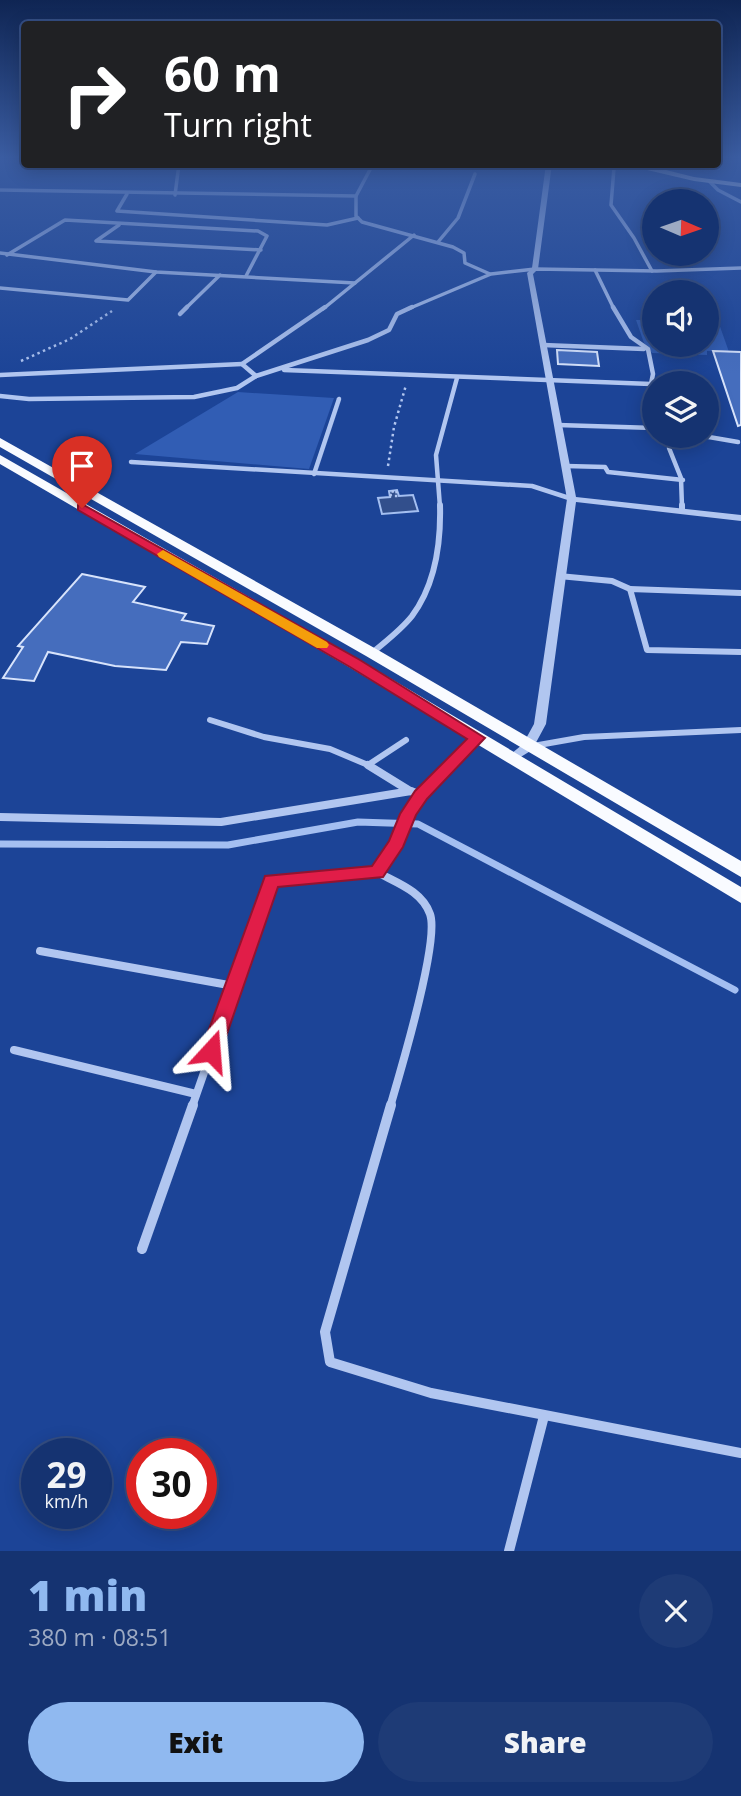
<!DOCTYPE html>
<html lang="en">
<head>
<meta charset="utf-8">
<style>
	:root { --surface:#153371; --page:#1e3b76; --text:#f1f3f6; --muted:#9daac3; --line:#344e84; --accent:#90b9f0 }
	body { margin:0; font-family:"Open Sans",sans-serif; background:var(--page); color:var(--text); height:100vh; display:flex; flex-direction:column; font-size:26px; white-space:nowrap }
	* { box-sizing:border-box; margin:0 }
	p { font-size:23px; color:var(--muted) }
	.icon { flex:none; width:38px; height:38px; fill:none; stroke:currentColor; stroke-width:2; stroke-linecap:round; stroke-linejoin:round }
	.map { position:relative; height:1551px; overflow:hidden }
	.sheet { display:flex; flex-direction:column; background:var(--surface); flex:1 }
	.sheet>* { flex:none }
	.banner { position:absolute; left:21px; top:21px; width:700px; height:147px; border-radius:7px; box-shadow:0 4px 18px #0003,0 0 0 2px var(--line); background:#202124; color:#fff; overflow:hidden }
	.needle { width:46px; rotate:92deg }
	.fabs { position:absolute; left:642px; top:189px; display:grid; gap:14px }
	.fabs a { display:grid; place-items:center; width:77px; height:77px; border-radius:50%; background:var(--surface); box-shadow:0 4px 18px #0003,0 0 0 2px var(--line); font-size:35px }
	.speed { position:absolute; left:21px; top:1438px; display:flex; gap:14px; font-size:35px; font-weight:700; text-align:center }
	.speed>* { display:grid; place-content:center; width:91px; height:91px; border-radius:50%; background:var(--surface); box-shadow:0 4px 18px #0003,0 0 0 2px var(--line); line-height:1 }
	.speed small { font-size:18px; font-weight:400 }
	.speed .limit { border:10px solid #d22; background:#fff; color:#111 }
	.pin { position:absolute; display:grid; place-items:center; width:60px; height:60px; color:#fff; margin:-72px -30px; border-radius:50% 50% 50% 0; rotate:-45deg; box-shadow:0 0 7px #0007 }
	.pin .icon { rotate:45deg }
	.me { position:absolute; width:77px; margin:-38px; rotate:19deg; stroke-linejoin:round; filter:drop-shadow(0 0 5px #0008) }
	.turn { display:flex; align-items:center; gap:24px; height:147px; padding:0 28px; font-size:32px }
	.turn .icon { width:91px; height:91px; stroke-width:2.5 }
	.turn b { display:block; font-size:49px; line-height:60px }
	.round { display:grid; place-items:center; flex:none; width:74px; height:74px; border-radius:37px; background:var(--page) }
	.head { display:flex; align-items:center; justify-content:space-between; height:119px; padding:0 28px }
	h1 { font-size:42px; font-weight:800; line-height:52px; color:var(--accent) }
	.cta { display:flex; gap:14px; margin-top:auto; padding:14px 28px }
	.cta a { flex:1; height:80px; border-radius:42px; background:var(--accent); color:#111; font-size:28px; font-weight:800; line-height:80px; text-align:center }
	.cta a+a { background:var(--page); color:var(--text) }
	.map>svg:first-child { display:block }
</style>
</head>
<body>
<div class="map">
<svg width="741" height="1551" viewBox="0 0 741 1551">
	<rect width="100%" height="100%" fill="#1c4497"/>
	<g fill="#315db4">
		<polygon points="707,304 712,304 729,352 707,351 707,355 652,353 644,343 636,320 654,320 654,345 707,345"/>
		<polygon points="238,392 334,398 309,469 135,454"/>
	</g>
	<polygon fill="#324f8c" stroke="#a4bff1" stroke-width="2" points="397,490 399,496 413,495 418,511 382,514 378,498 390,497 389,491"/>
	<g fill="none" stroke-linecap="round" stroke-linejoin="round">
		<polyline stroke="#a4bff1" stroke-width="7" points="0,844 228,845 358,822 418,824 735,990"/>
	</g>
	<g fill="#456dbd" stroke="#d7e3fb" stroke-width="2">
		<polygon points="557,350 597,352 599,366 558,364"/>
		<polygon points="713,351 741,352 741,425 738,426"/>
		<polygon points="82,574 145,587 133,602 186,614 182,620 214,626 207,644 181,642 166,670 115,666 48,652 34,681 3,678 23,647 18,646"/>
	</g>
	<g fill="none" stroke-linecap="round" stroke-linejoin="round">
		<g stroke="#b1c6f0" stroke-width="2.5" stroke-dasharray="2.5 3.5" stroke-linecap="butt">
			<polyline points="661,349 689,350 694,345"/>
			<polyline points="21,361 70,339 112,311"/>
			<polyline points="388,466 394,427 406,385"/>
			<polygon points="396,491 398,496 391,496 390,492"/>
		</g>
		<g stroke="#b1c6f0" stroke-width="3.5">
			<polyline points="373,164 356,196 356,216 362,222 453,247 464,253 465,263 490,274"/>
			<polyline points="614,168 611,205 634,238 652,271"/>
			<polyline points="709,181 718,190 741,202"/>
			<polyline points="0,190 356,196"/>
			<polyline points="127,194 117,211 327,225 358,218"/>
			<polyline points="175,195 179,164"/>
			<polyline points="119,225 96,241 261,250"/>
			<polyline points="438,242 458,218 475,174"/>
			<polyline points="0,253 156,272 355,283"/>
			<polyline points="7,255 65,220 258,231 267,236 246,276"/>
			<polyline points="595,270 614,309"/>
			<polyline points="0,288 128,300 156,272"/>
			<polyline points="185,309 220,275"/>
			<polyline points="323,309 414,235"/>
			<polyline points="408,309 491,274 535,269 657,271 741,268"/>
		</g>
		<g stroke="#b1c6f0" stroke-width="4.5">
			<polyline points="180,314 187,307"/>
			<polyline points="543,345 644,349"/>
			<polyline points="284,370 651,384 653,374 648,349 631,337 613,307"/>
			<polyline points="0,375 242,364"/>
			<polyline points="256,376 242,364 325,307"/>
			<polyline points="0,396 29,399 194,397 237,388 256,376 368,340 389,330 397,314 412,307"/>
			<polyline points="558,425 654,428"/>
			<polyline points="703,436 738,442"/>
			<polyline points="669,448 681,478 682,507"/>
			<polyline points="131,462 532,486 572,499"/>
			<polyline points="566,466 605,467 608,472 683,480"/>
			<polyline points="314,474 339,399"/>
			<polyline points="440,507 436,455 457,378"/>
		</g>
		<g stroke="#b1c6f0" stroke-width="6">
			<polyline points="682,510 682,505"/>
			<polyline points="559,576 612,581 630,589"/>
			<polyline points="741,593 630,589 647,650 741,652"/>
			<path d="M372 653C386 641 401 630 412 616 435 585 441 542 440 505"/>
			<polyline points="210,720 264,737 330,749 368,765"/>
			<polyline points="533,746 584,737 741,730"/>
			<polyline points="371,767 368,765 406,740"/>
			<polyline points="449,767 477,738"/>
		</g>
		<g stroke="#b1c6f0" stroke-width="8">
			<polyline points="368,765 410,791"/>
			<polyline points="0,817 221,822 411,791 421,795"/>
			<path d="M377 872C397 883 422 891 430 914 440 941 400 1073 390 1107"/>
			<polyline points="40,951 234,986"/>
			<polyline points="14,1050 196,1094"/>
			<polyline points="192,1107 271,881 377,872 397,843 408,814 421,795 451,765"/>
		</g>
		<g stroke="#b1c6f0" stroke-width="10">
			<polyline points="391,1105 325,1332 330,1362 431,1393 741,1453"/>
			<polyline points="142,1249 193,1105"/>
			<polyline points="509,1551 544,1416"/>
		</g>
		<polygon fill="#b1c6f0" fill-rule="evenodd" points="546,164 552,164 538,269 533,274 576,497 741,515 741,521 576,502 546,724 532,750 511,763 505,759 523,744 534,724 567,499 527,273 532,268"/>
		<polygon fill="#dee7fb" fill-rule="evenodd" points="582,164 624,164 637,167 634,169"/>
		<g fill="#f9fbff" fill-rule="evenodd">
			<polygon points="646,165 694,177 741,183 741,187 694,181 643,169"/>
			<polygon points="0,438 378,650 741,861 741,877 366,656 0,447"/>
			<polygon points="0,455 361,661 741,887 741,903 349,667 0,464"/>
		</g>
	</g>
	<linearGradient id="sky" x2="0" y2="1"><stop stop-color="#0f2553"/><stop offset="0.42" stop-color="#3a5ca1"/><stop offset="1" stop-color="#3a5ca1" stop-opacity="0"/></linearGradient>
	<rect width="741" height="374" fill="url(#sky)"/>
	<polygon fill="#e11d48" stroke="#92132f" stroke-width="2" points="82,504 360,660 485,738 427,799 416,815 403,847 383,877 278,887 221,1051 218,1057 211,1059 204,1057 201,1051 265,876 372,866 389,841 400,814 415,791 467,739 350,667 78,510 78,505"/>
	<polygon fill="#f59e0b" points="163,550 327,642 329,645 327,648 317,648 159,557 157,554"/>
</svg>
<div class="fabs">
<a><svg class="needle" viewBox="-14 -14 28 28"><path d="M0-13l5 13h-10z" fill="#e53935"/><path d="M0 13l5-13h-10z" fill="#9daac3"/></svg></a>
<a><svg class="icon" aria-label="sound" viewBox="0 0 24 24"><path d="M4 9h4l5-4v14l-5-4H4zM17 9q2 3 0 6"/></svg></a>
<a><svg class="icon" aria-label="layers" viewBox="0 0 24 24"><path d="M12 4l9 5-9 5-9-5zM3 14l9 5 9-5"/></svg></a>
</div>
<div class="speed"><div>29<small>km/h</small></div><div class="limit">30</div></div>
<div class="pin" style="left:82px;top:508px;background:#d93025"><svg class="icon" aria-label="arrive" viewBox="0 0 24 24"><path d="M6 21V4h12l-3 4 3 4H6"/></svg></div>
<svg class="me" style="left:211px;top:1051px" viewBox="-20 -20 40 40"><path d="M0-17L14 15 0 8-14 15z" fill="#e11d48" stroke="#fff" stroke-width="4"/></svg>
<div class="banner">
<div class="turn"><svg class="icon" aria-label="right" viewBox="0 0 24 24"><path d="M7 20v-9h11M14 6l5 5-5 5"/></svg><div><b>60 m</b>Turn right</div></div>
</div>
</div>
<section class="sheet">
<div class="head"><div><h1>1 min</h1><p>380 m · 08:51</p></div><a class="round"><svg class="icon" aria-label="close" viewBox="0 0 24 24"><path d="M6 6l12 12M18 6L6 18"/></svg></a></div>
<div class="cta"><a>Exit</a><a>Share</a></div>
</section>
</body>
</html>
